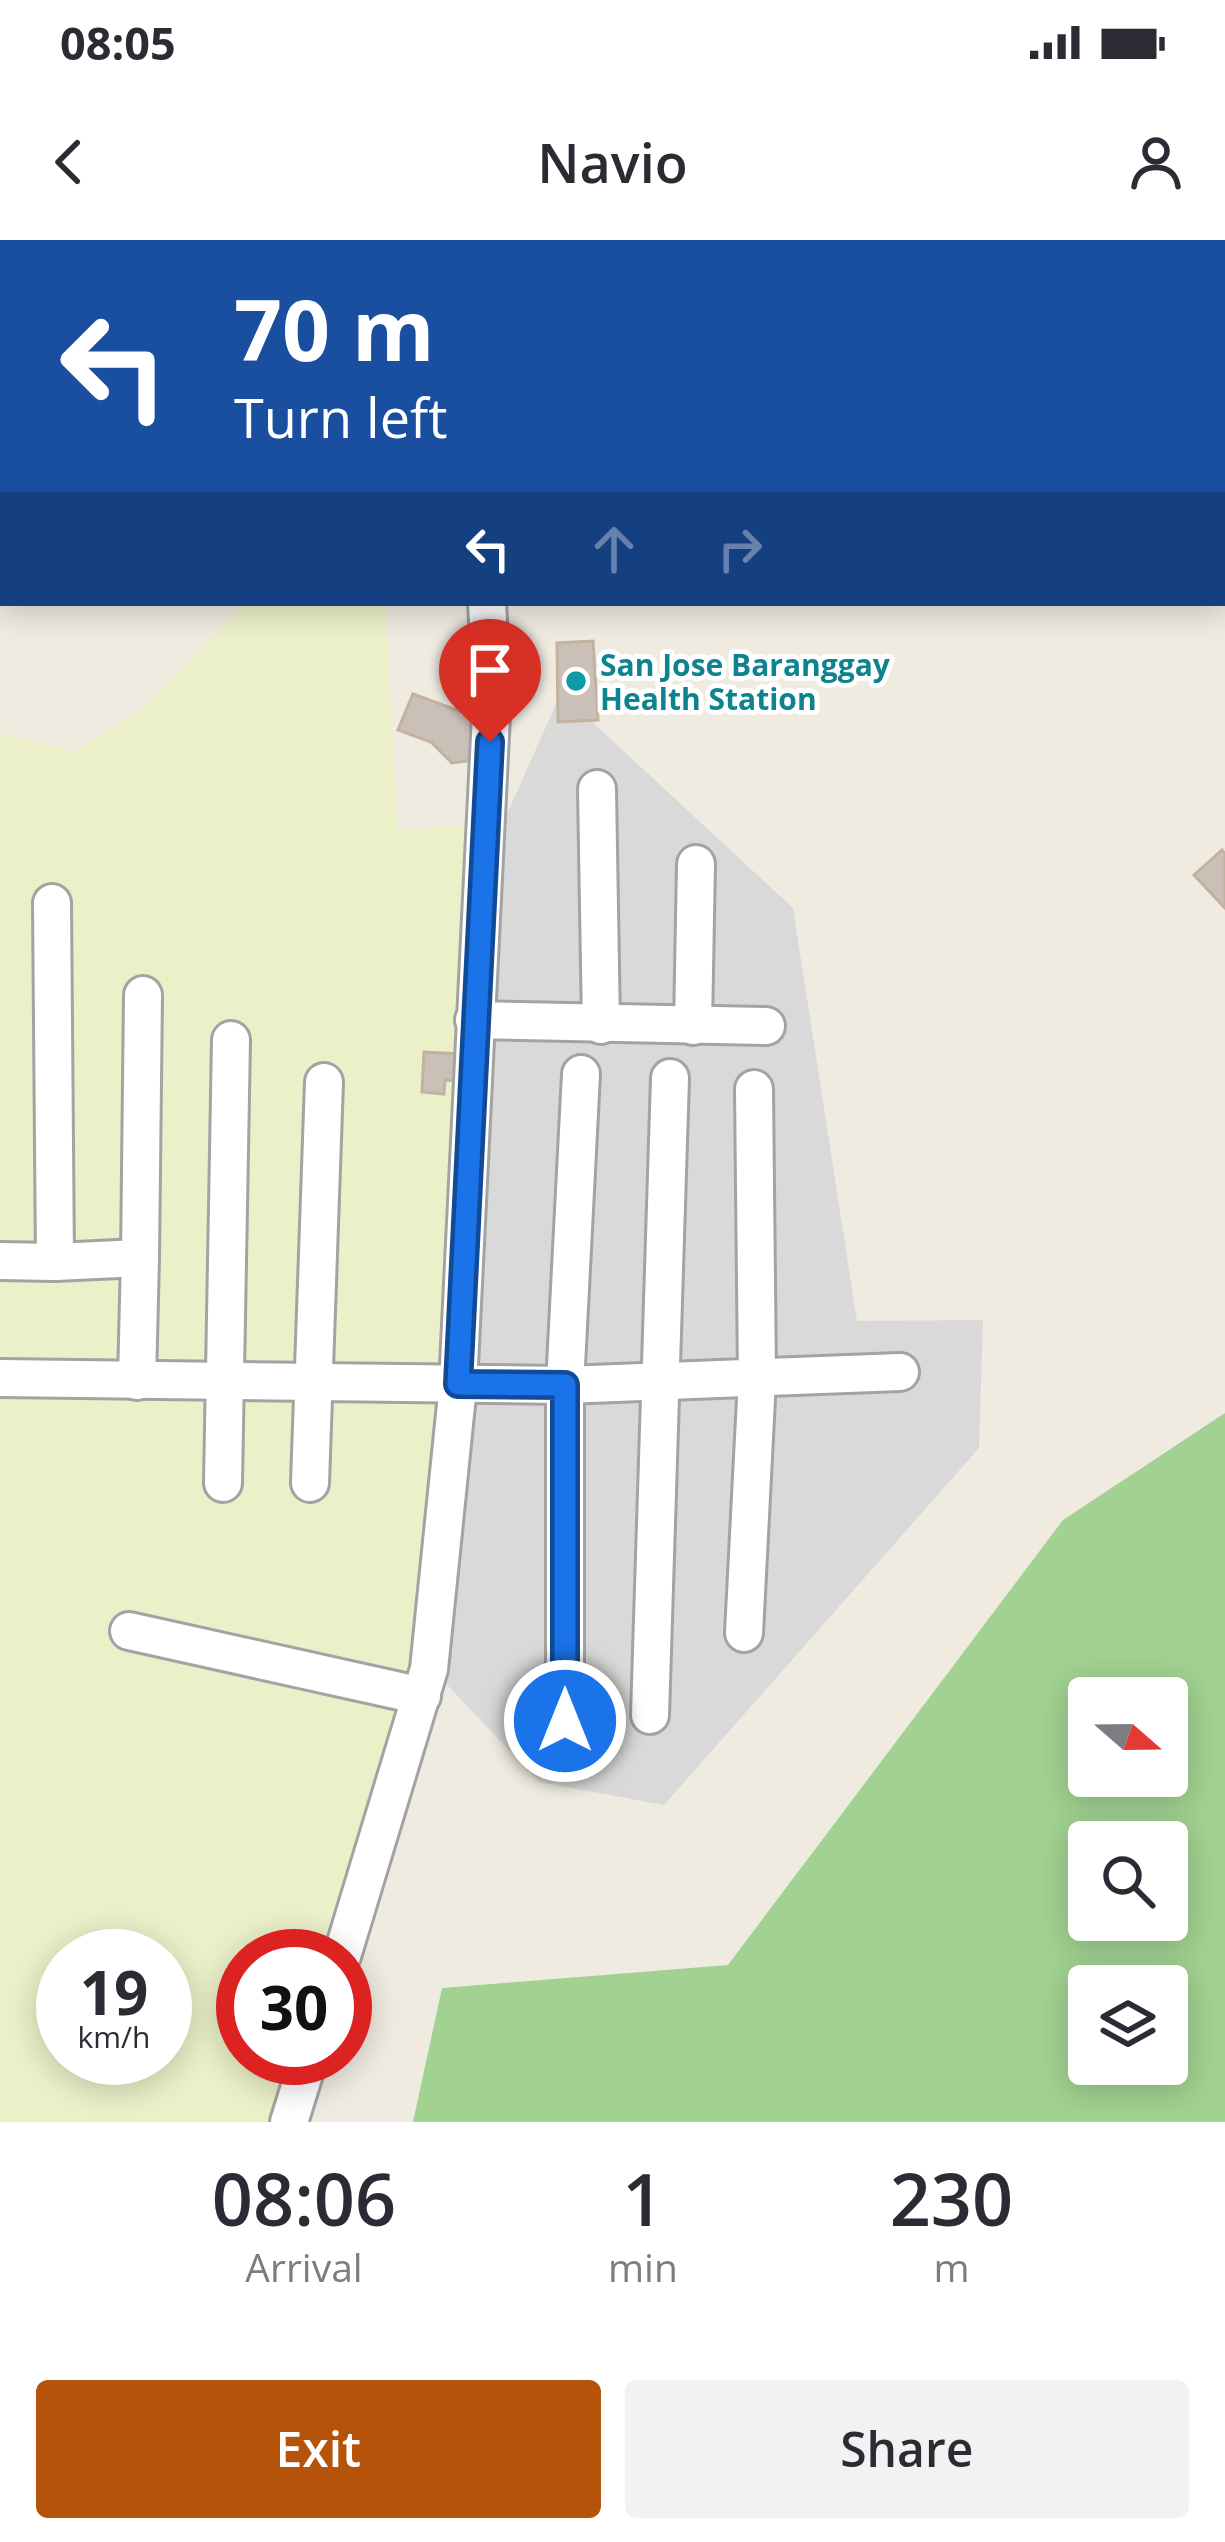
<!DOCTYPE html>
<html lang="en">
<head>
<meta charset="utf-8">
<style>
	:root { --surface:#fff; --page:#f2f2f3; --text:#2b2b33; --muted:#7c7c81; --accent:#b45309 }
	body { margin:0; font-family:"Open Sans",sans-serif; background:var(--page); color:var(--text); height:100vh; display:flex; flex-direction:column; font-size:45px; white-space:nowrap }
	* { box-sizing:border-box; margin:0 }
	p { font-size:39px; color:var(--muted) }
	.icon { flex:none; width:66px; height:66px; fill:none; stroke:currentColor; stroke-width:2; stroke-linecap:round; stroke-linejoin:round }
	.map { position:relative; height:1882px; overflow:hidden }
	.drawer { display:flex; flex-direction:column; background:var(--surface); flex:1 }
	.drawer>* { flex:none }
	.guide { position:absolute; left:0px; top:0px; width:1227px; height:366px; box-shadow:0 6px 30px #0003; background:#1a4fa0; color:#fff; overflow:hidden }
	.needle { width:78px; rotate:110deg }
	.fabs { position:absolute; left:1068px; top:1437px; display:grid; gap:24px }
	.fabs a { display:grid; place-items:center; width:120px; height:120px; border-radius:12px; background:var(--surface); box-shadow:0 6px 30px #0003; font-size:60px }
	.speed { position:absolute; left:36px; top:1689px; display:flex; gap:24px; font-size:60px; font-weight:700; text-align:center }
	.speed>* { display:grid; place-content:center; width:156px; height:156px; border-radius:50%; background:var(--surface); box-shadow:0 6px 30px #0003; line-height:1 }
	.speed small { font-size:30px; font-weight:400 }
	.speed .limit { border:18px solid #d22; background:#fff; color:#111 }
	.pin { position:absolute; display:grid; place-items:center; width:102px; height:102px; color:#fff; margin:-123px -51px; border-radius:50% 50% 50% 0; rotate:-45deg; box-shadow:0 0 12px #0007 }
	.pin .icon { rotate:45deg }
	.me { position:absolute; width:132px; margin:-66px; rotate:0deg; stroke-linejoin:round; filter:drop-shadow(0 0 9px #0008) }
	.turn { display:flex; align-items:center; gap:42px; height:252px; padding:0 36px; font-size:54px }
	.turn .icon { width:156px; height:156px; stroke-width:2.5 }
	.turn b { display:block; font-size:84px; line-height:102px }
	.lanes { display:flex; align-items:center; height:114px; padding:0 36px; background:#0003; justify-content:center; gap:60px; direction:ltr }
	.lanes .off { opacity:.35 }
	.eta { display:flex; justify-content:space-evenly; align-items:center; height:204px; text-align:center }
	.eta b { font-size:72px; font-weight:600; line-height:84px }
	.primary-button { display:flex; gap:24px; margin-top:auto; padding:24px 36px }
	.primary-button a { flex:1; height:138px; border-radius:12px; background:var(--accent); color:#fff; font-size:48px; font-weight:600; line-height:138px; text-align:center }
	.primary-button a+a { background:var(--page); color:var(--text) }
	.status { display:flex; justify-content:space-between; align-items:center; height:84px; padding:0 60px; background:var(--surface); direction:ltr }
	.status svg { height:33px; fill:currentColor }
	header { display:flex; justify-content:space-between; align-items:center; height:156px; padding:0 36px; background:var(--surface); font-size:54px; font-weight:600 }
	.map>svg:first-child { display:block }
</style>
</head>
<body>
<div class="status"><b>08:05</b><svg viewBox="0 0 49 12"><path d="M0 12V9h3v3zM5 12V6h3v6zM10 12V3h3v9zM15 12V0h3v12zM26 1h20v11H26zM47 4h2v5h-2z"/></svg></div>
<header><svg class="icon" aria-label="back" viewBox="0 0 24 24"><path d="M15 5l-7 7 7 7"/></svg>Navio<svg class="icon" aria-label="person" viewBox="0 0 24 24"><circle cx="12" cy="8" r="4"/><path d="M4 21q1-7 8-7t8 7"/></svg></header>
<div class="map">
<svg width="1225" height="1882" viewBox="0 0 1225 1882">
	<rect width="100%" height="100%" fill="#efebe1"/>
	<polygon fill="#dad9d9" points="561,453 793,668 857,1081 983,1080 979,1208 664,1565 539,1542 294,1283 0,585 423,762"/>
	<path fill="#ebf0c9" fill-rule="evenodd" d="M244 363H385L398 590 464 585 461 814 424 812 422 851 443 853 445 840 459 841 447 1433 345 1758V1716H243V1818H326L306 1882H0V493L74 512 144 468ZM63 1716H165V1818H63Z"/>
	<path fill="#a1d291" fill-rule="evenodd" d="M1225 1173V1882H413L442 1748 728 1725 1063 1280ZM1089 1458H1167V1536H1089ZM1089 1602H1167V1680H1089ZM1089 1746H1167V1824H1089Z"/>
	<g fill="#cbc0b7" stroke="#c2b2a2" stroke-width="3">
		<polygon points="593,401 598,480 558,482 557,403"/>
		<polygon points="413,454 473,476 473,520 452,523 431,502 398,490"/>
		<polygon points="1222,610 1225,614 1225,668 1194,635"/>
		<polygon points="424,812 461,814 459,841 445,840 444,854 422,852"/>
	</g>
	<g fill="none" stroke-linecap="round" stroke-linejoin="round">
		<g stroke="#a3a3a3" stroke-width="42">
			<g id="minor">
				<polyline points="219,0 233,3"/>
				<polyline points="403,0 405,3"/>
				<polyline points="972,0 976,3"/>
				<polyline points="874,3 892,0"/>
				<polyline points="1224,339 1225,342"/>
				<polyline points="597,549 601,785"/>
				<polyline points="52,663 55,1022 140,1018 137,1141"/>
				<polyline points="474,780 766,786"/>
				<polyline points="693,786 696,624"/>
				<polyline points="140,1018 143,755"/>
				<polyline points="0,1021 55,1022"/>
				<polyline points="0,1138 565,1145 900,1132"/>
				<polyline points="223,1243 231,800"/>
				<polyline points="310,1243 324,842"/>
				<polyline points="129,1391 422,1456"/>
				<polyline points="744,1393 757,1139 754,849"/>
				<polyline points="650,1475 670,838"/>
				<polyline points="565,1481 565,1145 581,834"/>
				<polyline points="342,1716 429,1429 458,1145 492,455 487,363"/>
				<polyline points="289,1882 309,1818"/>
			</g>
		</g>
		<use href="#minor" stroke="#fff" stroke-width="36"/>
	</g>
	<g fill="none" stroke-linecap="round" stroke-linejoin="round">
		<g stroke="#114b97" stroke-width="30">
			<polyline id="route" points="490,502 458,1144 565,1145 565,1481"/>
		</g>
		<use href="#route" stroke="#1a73e8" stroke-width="21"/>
	</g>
	<circle fill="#0f9aa8" stroke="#fff" stroke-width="4.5" cx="576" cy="441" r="12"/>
	<g text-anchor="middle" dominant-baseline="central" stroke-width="10" stroke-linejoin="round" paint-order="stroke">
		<g font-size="30" font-weight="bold" fill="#0d838f" stroke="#fff" text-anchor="start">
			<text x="600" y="424">San Jose Baranggay<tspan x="600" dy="34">Health Station</tspan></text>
		</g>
	</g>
</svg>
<div class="fabs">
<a><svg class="needle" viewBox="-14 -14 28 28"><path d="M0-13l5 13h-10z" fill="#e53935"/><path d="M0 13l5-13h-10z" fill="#7c7c81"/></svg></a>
<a><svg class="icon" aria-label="search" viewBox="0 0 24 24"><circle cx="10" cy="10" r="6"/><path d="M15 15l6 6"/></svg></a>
<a><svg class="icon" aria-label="layers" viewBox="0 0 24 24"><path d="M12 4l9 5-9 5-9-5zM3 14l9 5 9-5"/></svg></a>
</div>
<div class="speed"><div>19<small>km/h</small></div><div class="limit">30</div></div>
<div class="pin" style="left:490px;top:502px;background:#d93025"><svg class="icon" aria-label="arrive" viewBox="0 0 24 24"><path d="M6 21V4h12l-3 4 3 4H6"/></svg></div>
<svg class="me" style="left:565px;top:1481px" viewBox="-20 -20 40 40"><circle r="17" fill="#1a73e8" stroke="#fff" stroke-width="3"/><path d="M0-11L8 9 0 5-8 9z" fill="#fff"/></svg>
<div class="guide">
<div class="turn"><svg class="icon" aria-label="left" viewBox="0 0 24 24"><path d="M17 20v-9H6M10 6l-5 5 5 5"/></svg><div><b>70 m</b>Turn left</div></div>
<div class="lanes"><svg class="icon" aria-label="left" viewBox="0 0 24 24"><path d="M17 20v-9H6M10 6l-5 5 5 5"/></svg><svg class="icon off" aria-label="ahead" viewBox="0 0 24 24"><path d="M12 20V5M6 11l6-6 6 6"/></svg><svg class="icon off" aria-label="right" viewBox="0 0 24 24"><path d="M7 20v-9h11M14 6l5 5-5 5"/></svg></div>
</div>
</div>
<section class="drawer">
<div class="eta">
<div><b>08:06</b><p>Arrival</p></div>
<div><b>1</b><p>min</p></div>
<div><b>230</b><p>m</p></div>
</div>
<div class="primary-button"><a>Exit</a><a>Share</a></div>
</section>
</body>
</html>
